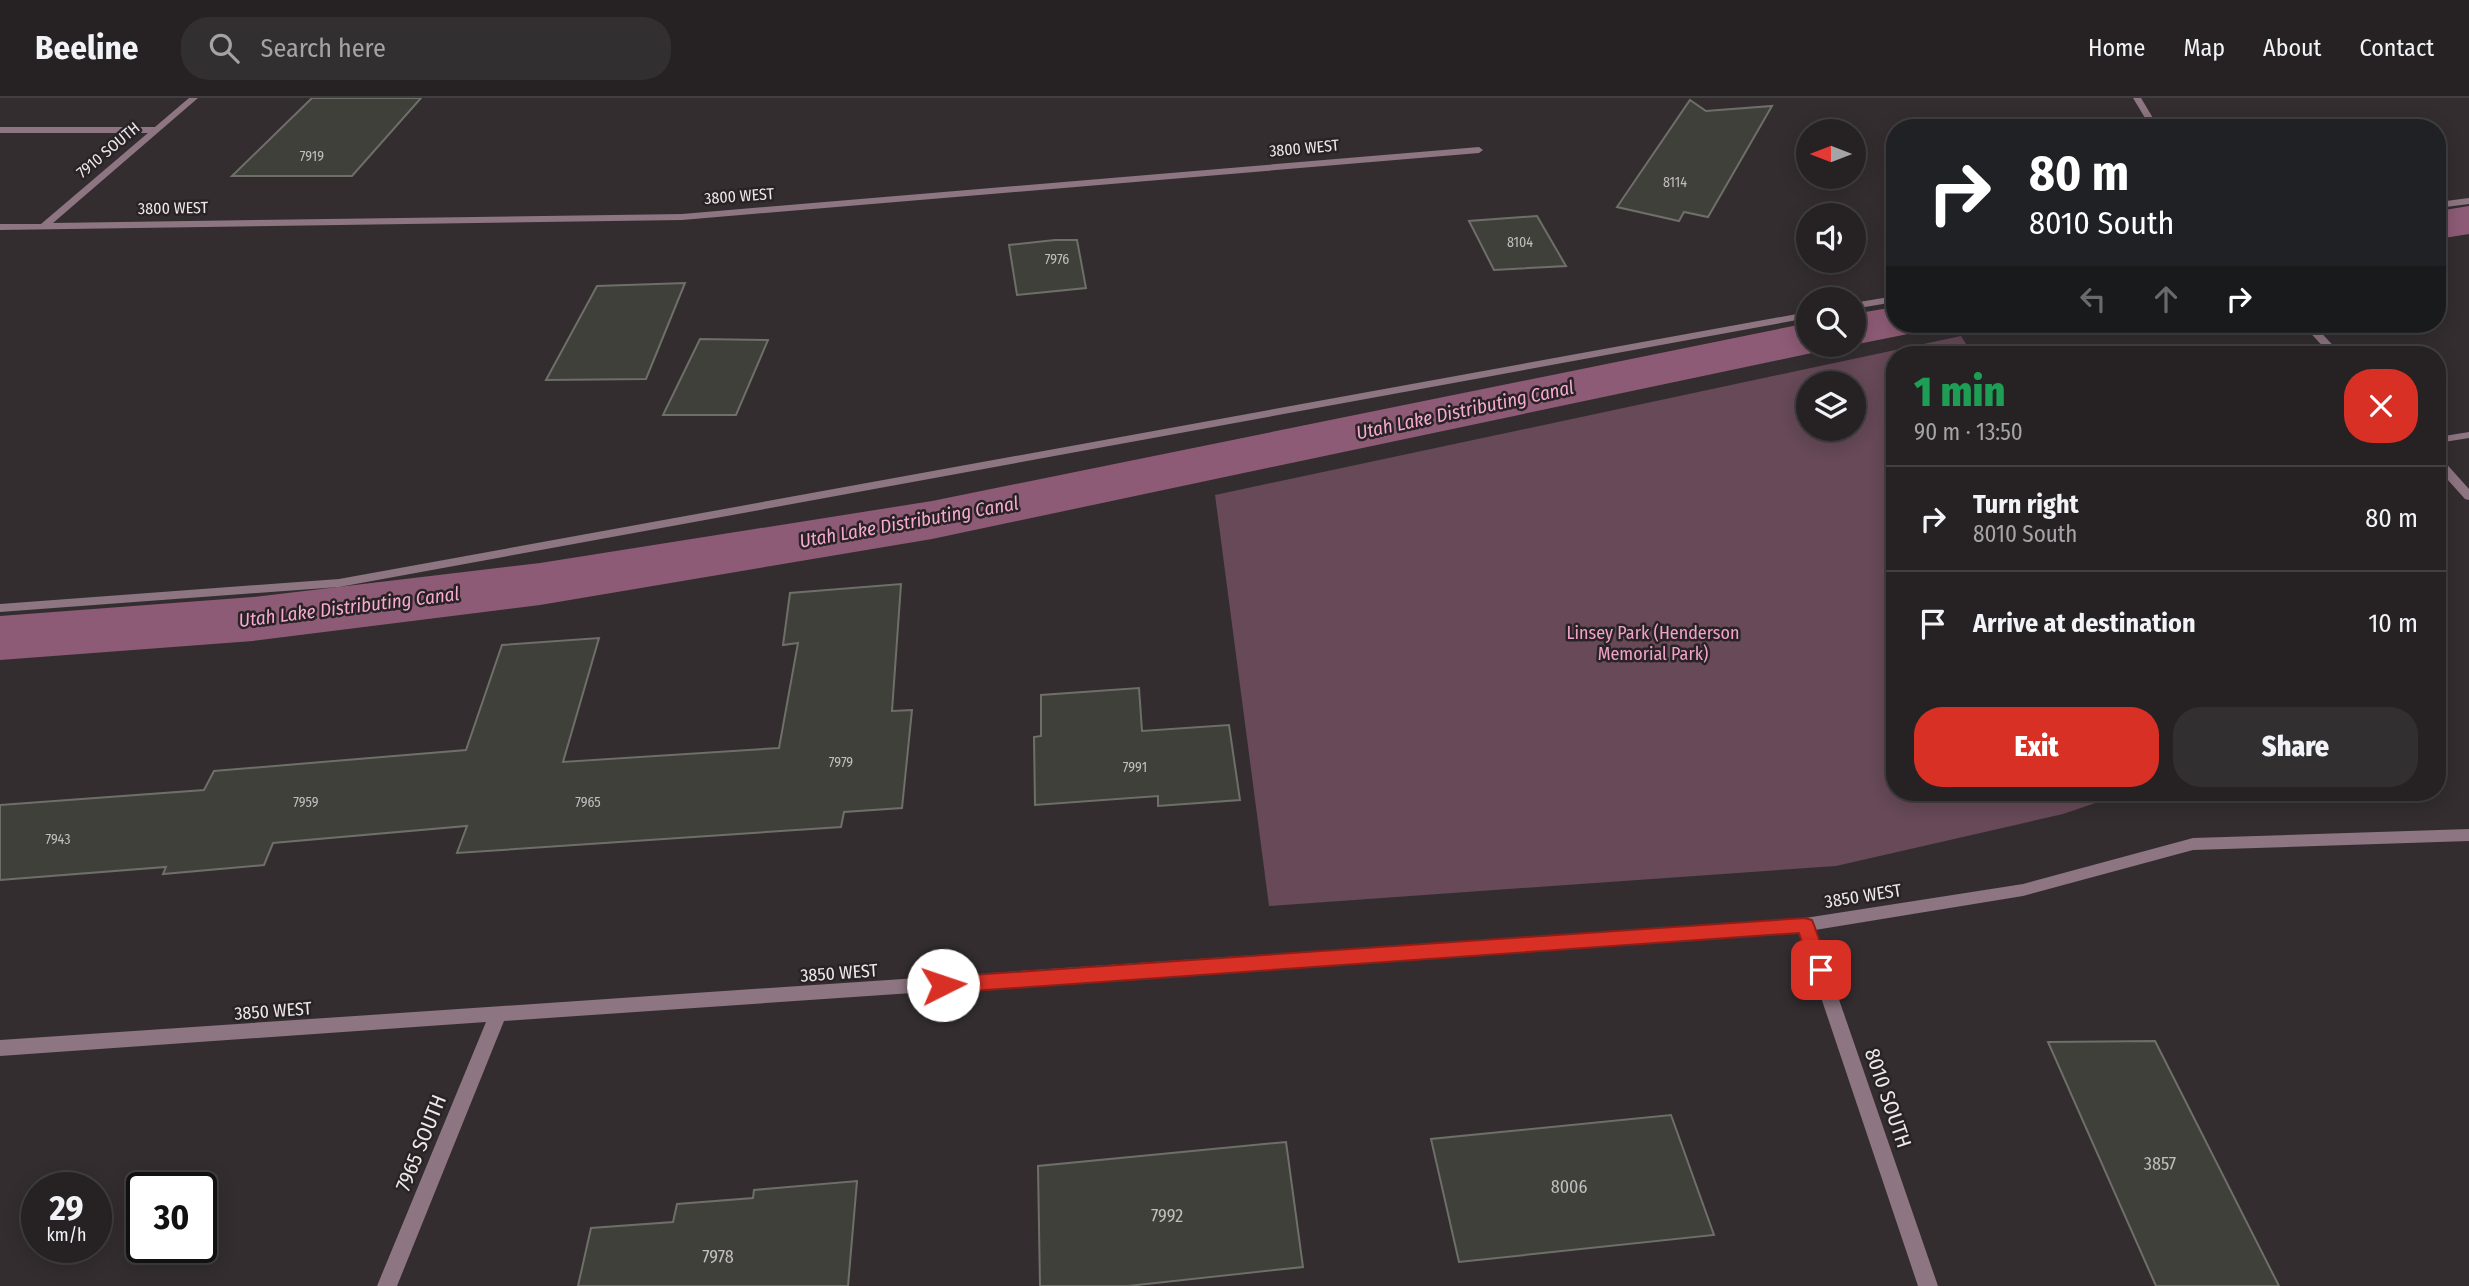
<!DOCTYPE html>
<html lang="en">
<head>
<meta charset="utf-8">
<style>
	:root { --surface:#262224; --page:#322f31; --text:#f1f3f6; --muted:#a4a4a6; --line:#423f41; --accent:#d93025 }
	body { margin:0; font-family:"Fira Sans Condensed",sans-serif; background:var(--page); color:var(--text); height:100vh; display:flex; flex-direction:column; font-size:26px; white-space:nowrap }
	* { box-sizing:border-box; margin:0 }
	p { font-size:23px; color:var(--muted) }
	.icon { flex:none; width:38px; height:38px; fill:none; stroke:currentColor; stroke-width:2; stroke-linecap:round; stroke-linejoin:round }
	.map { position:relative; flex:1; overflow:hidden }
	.drawer { position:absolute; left:1886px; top:248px; width:560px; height:455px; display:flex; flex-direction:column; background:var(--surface); border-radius:28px; box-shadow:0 4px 18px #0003,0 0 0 2px var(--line) }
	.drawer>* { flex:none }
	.hud { position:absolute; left:1886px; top:21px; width:560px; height:214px; border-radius:28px; box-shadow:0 4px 18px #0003,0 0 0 2px var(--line); background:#202124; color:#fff; overflow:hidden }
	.needle { width:46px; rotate:270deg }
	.buttons { position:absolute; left:1796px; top:21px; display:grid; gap:14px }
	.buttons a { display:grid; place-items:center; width:70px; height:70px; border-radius:50%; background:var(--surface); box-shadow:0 4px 18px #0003,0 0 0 2px var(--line); font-size:35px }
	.speed { position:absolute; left:21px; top:1074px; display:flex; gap:14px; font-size:35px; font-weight:700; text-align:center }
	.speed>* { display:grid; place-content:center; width:91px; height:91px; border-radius:50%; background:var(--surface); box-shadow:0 4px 18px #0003,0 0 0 2px var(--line); line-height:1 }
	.speed small { font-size:18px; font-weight:400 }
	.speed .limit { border:4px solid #111; border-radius:10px; background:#fff; color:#111 }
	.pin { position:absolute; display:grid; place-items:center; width:60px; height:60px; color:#fff; margin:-30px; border-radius:14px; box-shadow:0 4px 10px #0006 }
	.me { position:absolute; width:77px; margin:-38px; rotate:86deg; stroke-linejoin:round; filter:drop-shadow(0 0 5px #0008) }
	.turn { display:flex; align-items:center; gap:24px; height:147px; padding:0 28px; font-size:32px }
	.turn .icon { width:91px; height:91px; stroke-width:2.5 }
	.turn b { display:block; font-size:49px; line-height:60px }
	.lanes { display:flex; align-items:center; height:66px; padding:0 28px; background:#0003; justify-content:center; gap:35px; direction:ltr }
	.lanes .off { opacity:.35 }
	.round { display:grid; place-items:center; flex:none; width:74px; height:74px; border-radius:28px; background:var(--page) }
	.head { display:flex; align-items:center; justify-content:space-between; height:119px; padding:0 28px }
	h1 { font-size:42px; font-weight:800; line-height:52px; color:#1e9e55 }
	.button { display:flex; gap:14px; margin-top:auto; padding:14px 28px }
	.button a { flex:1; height:80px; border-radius:28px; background:var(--accent); color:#fff; font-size:28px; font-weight:800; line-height:80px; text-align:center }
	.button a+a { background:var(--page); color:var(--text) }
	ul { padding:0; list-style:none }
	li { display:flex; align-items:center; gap:21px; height:105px; padding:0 28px; border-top:2px solid var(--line) }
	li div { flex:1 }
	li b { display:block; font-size:26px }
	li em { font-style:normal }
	header { display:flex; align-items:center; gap:42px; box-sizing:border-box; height:98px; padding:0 35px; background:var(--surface); border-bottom:2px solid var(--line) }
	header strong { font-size:33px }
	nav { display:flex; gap:38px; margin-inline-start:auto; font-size:24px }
	.search { width:490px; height:63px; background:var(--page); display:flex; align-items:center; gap:18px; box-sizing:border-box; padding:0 24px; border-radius:28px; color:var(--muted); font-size:26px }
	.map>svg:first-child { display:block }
</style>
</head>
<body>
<header>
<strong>Beeline</strong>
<div class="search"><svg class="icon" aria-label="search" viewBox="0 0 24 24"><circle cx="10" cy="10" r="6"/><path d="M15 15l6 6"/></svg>Search here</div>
<nav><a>Home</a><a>Map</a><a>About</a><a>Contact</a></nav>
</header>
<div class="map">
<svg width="2469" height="1188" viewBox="0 0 2469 1188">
	<rect width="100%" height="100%" fill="#332d30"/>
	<path fill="#674958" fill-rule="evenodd" d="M1961 238 1973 257H1895V695H2125L2063 716 1836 768 1269 808 1215 397ZM1808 285H1853V331H1808Z"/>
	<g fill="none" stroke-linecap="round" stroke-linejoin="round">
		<g fill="#8d5b75" fill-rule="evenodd">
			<polygon points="2469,108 2469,136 2438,141 2438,113"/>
			<polygon points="1895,209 1895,226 1919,226 1913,235 1853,247 1850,247 1853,247 1853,216"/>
			<polygon points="1808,225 1808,247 1830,247 1826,252 932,441 540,507 253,543 0,562 0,518 253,499 540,465 932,403"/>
		</g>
	</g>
	<g fill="#3f403a" stroke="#6e6f69" stroke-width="2">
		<polygon points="312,0 421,0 352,78 232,78"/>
		<polygon points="1690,2 1706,13 1772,8 1708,119 1684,114 1679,123 1617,109"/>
		<polygon points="1537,118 1566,168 1494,172 1469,123"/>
		<polygon points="1055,142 1077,142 1086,190 1017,197 1009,147"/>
		<polygon points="685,185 646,281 546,282 597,188"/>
		<polygon points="700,241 768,242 736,317 663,317"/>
		<polygon points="901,486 892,613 912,612 902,710 844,714 841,729 457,755 467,728 273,745 264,767 163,776 166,769 0,782 0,707 204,692 214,673 466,652 502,547 599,540 563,664 779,650 798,545 783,547 790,495"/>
		<polygon points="1139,590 1142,633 1229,627 1240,702 1158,708 1158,698 1035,707 1034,639 1041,638 1041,597"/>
		<polygon points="2155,943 2279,1188 2156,1188 2048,944"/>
		<polygon points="1671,1017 1714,1137 1459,1164 1431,1041"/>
		<polygon points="1286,1044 1303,1169 1128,1188 1040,1188 1038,1068"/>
		<polygon points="857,1083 848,1188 578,1188 591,1130 673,1124 677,1106 753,1100 754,1092"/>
	</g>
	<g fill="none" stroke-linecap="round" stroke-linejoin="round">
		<g fill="#8d7581" fill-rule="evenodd">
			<polygon points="0,29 156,29 160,32 156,35 0,35"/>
			<polygon points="2469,100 2469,106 2438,110 2438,104"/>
			<polygon points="1895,198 1895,204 1853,211 1853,205"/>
			<polygon points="1808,214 1808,220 339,489 0,514 0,506 339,481"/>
		</g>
		<g fill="#8d7581" fill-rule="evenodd">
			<polygon points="189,0 198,0 53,125 682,116 1479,49 1483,52 1479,55 682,122 0,132 0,126 41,126"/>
			<polygon points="2133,0 2141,0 2159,30 2151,30"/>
			<polygon points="2302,226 2313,226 2342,257 2331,257"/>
			<polygon points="2469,334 2469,340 2438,345 2438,339"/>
			<polygon points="2438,361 2442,361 2469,391 2469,402 2465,401 2438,371"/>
			<polygon points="2469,731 2469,743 2193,752 2023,798 1815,832 1938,1188 1918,1188 1799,834 504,923 397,1188 377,1188 486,924 0,958 0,942 1805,820 2023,786 2193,740"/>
		</g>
	</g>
	<polygon fill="#d93025" stroke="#8d1f18" stroke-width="2" points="1805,820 1812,822 1814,827 1830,872 1828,878 1821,880 1814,878 1811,872 1799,835 943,895 936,893 933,887 936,882 943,879"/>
	<g text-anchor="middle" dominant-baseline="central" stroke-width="5" stroke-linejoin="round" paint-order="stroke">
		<g font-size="14" fill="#c1bebe">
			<text x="312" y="58">7919</text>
			<text x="1675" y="84">8114</text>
			<text x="1520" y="144">8104</text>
			<text x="1057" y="161">7976</text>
			<text x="841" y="664">7979</text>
			<text x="1135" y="669">7991</text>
			<text x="306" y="704">7959</text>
			<text x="588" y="704">7965</text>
			<text x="58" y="741">7943</text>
		</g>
		<g font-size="16" fill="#ece8ea" stroke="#292326">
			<text transform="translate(1304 50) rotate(-5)">3800 WEST</text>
			<text transform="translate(108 52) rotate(-40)">7910 SOUTH</text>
			<text transform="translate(739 98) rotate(-4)">3800 WEST</text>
			<text transform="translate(173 110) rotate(-1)">3800 WEST</text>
		</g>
		<g font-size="18" fill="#f0a2ca" stroke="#292326">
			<text x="1653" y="535">Linsey Park (Henderson<tspan x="1653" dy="21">Memorial Park)</tspan></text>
		</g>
		<g font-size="18" fill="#ece8ea" stroke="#292326">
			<text transform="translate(1863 798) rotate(-9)">3850 WEST</text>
			<text transform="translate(839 875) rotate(-4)">3850 WEST</text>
			<text transform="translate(273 913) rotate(-4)">3850 WEST</text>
		</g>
		<g font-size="18" fill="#c1bebe">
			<text x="2160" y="1066">3857</text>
			<text x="1569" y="1089">8006</text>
			<text x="1167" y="1118">7992</text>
			<text x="718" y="1159">7978</text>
		</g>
		<g font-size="19" font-style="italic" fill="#f9aad3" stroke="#292326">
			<text transform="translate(1465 312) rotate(-12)">Utah Lake Distributing Canal</text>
			<text transform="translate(909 424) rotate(-10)">Utah Lake Distributing Canal</text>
			<text transform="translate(349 509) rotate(-7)">Utah Lake Distributing Canal</text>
		</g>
		<g font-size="21" fill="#ece8ea" stroke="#292326">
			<text transform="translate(1888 1000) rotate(71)">8010 SOUTH</text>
			<text transform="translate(421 1045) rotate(-68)">7965 SOUTH</text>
		</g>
	</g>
</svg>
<div class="buttons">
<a><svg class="needle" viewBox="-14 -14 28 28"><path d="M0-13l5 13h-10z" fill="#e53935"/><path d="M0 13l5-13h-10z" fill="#a4a4a6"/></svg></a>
<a><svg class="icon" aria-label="sound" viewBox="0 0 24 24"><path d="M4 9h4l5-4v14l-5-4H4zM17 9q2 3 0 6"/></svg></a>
<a><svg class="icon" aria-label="search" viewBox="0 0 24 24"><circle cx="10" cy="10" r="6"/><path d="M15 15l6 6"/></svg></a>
<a><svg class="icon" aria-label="layers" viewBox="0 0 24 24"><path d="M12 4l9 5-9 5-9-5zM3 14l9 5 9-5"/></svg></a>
</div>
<div class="speed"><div>29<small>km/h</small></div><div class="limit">30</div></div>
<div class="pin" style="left:1821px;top:872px;background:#d93025"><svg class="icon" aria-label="arrive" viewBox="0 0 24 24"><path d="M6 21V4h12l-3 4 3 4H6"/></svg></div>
<svg class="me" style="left:943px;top:887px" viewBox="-20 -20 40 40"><circle r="19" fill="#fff"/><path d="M0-13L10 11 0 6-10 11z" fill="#d93025"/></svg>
<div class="hud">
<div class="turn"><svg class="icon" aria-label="right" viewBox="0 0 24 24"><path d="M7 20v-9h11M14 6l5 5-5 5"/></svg><div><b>80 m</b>8010 South</div></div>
<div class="lanes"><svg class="icon off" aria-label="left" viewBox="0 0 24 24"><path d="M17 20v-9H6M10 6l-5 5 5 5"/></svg><svg class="icon off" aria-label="ahead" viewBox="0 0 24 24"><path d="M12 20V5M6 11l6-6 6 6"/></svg><svg class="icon" aria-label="right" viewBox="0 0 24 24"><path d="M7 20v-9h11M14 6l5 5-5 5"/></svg></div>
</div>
<section class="drawer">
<div class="head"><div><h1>1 min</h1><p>90 m · 13:50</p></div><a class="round" style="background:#d93025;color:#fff"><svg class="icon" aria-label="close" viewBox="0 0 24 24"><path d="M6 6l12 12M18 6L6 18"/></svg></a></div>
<ul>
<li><svg class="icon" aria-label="right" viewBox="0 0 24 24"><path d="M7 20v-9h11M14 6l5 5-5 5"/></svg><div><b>Turn right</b><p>8010 South</p></div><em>80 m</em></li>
<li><svg class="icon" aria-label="arrive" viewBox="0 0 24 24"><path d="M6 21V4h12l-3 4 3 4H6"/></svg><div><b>Arrive at destination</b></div><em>10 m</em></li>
</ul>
<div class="button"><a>Exit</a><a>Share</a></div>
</section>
</div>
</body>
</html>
